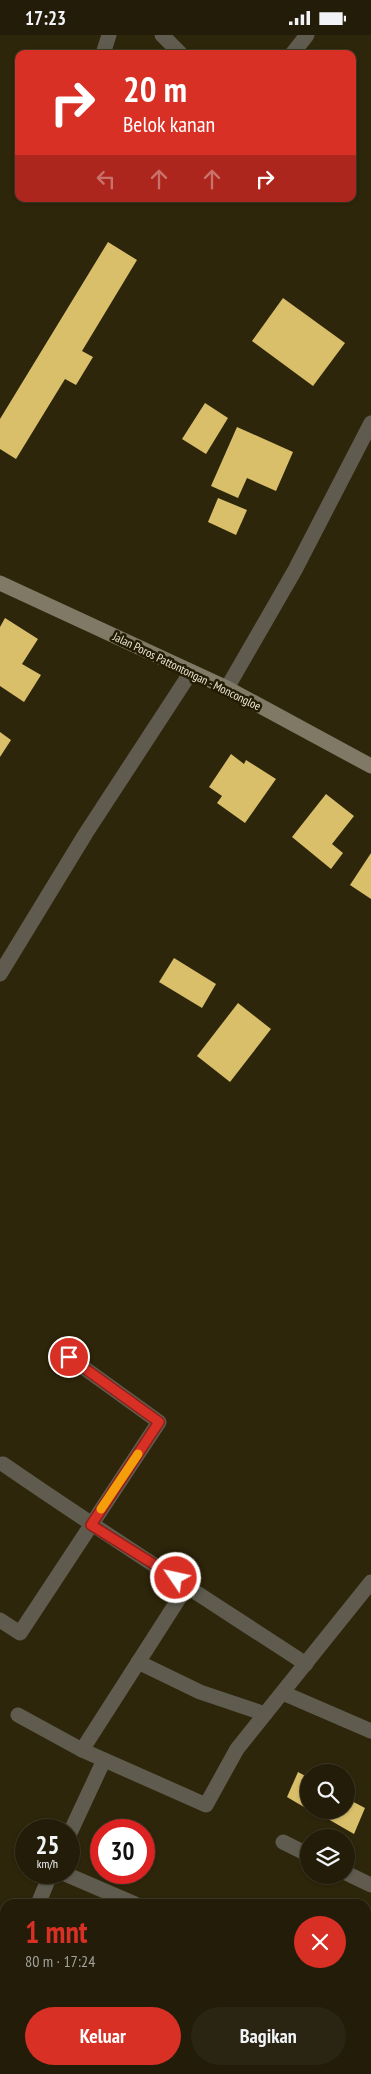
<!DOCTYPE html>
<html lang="id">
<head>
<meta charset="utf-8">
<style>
	:root { --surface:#221c08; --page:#2a2512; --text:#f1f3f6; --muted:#a2a19c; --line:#3f3a29; --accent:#d93025 }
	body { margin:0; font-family:"PT Sans Narrow",sans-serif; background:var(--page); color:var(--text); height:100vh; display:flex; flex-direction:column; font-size:19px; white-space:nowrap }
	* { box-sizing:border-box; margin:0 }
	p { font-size:16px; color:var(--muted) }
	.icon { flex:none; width:28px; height:28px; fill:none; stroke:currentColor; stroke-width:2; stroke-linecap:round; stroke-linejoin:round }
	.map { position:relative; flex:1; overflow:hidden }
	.panel { position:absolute; left:0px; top:1864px; width:371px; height:176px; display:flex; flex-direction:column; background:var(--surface); border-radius:15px 15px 0 0; box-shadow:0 1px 4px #0004,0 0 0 1px var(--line) }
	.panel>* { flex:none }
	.banner { position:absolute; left:15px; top:15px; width:341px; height:152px; border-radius:10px; box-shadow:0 1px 4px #0004,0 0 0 1px var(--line); background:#d93025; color:#fff; overflow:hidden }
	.fabs { position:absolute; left:300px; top:1729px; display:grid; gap:10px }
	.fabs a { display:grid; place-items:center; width:55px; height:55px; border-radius:50%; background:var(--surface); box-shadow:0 1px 4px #0004,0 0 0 1px var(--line); font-size:25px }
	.speed { position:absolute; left:15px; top:1784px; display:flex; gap:10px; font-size:25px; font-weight:700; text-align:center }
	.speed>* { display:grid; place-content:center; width:65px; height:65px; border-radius:50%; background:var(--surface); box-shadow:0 1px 4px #0004,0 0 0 1px var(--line); line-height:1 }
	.speed small { font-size:12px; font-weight:400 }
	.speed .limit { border:8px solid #d22; background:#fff; color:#111 }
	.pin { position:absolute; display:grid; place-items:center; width:42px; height:42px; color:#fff; margin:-21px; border:2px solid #fff; border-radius:50%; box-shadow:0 1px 5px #0007 }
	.me { position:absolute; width:55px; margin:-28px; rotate:304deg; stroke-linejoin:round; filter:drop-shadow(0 0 4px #0008) }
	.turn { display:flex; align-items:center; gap:18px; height:105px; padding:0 25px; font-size:22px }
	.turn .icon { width:65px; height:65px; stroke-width:2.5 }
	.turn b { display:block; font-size:35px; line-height:42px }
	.lanes { display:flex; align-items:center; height:48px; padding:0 25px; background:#0003; justify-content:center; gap:25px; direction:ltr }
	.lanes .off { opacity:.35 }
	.round { display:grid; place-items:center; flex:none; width:52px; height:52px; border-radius:26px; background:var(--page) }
	.headline { display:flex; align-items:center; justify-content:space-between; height:85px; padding:0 25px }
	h1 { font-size:30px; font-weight:700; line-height:38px; color:var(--accent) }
	.button { display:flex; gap:10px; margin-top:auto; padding:10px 25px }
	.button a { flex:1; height:58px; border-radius:30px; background:var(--accent); color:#fff; font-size:20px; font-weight:700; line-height:58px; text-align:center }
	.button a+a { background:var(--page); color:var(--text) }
	.status { display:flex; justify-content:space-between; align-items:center; height:35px; padding:0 25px; background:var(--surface); direction:ltr }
	.status svg { height:14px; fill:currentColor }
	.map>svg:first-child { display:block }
</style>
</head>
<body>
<div class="status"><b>17:23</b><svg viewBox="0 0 49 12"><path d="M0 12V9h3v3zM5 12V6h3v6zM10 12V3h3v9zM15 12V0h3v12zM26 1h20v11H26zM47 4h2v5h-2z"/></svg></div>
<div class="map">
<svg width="371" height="2039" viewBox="0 0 371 2039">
	<rect width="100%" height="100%" fill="#2e260a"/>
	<g fill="#d9bf6a">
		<polygon points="108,207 137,225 82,316 93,322 76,350 65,344 16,424 0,414 0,384"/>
		<polygon points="283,263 345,308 313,351 252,306"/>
		<polygon points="205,368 228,383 206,419 182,404"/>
		<polygon points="237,392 293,417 276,456 247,443 238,463 211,451"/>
		<polygon points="218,463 247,475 236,500 208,487"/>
		<polygon points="5,583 38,604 22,629 41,640 24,667 0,651 0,592"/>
		<polygon points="0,697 11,705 0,722"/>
		<polygon points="231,719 244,729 246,725 276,744 245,788 217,768 222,761 209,752"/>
		<polygon points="326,759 354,781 332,809 343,818 331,834 292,802"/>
		<polygon points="371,818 371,864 350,850"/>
		<polygon points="174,923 216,949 202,973 159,947"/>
		<polygon points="238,968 271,994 230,1047 197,1021"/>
		<polygon points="298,1737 309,1743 309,1775 287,1762"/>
		<polygon points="346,1763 365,1773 354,1799 328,1784 332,1775 346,1775"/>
	</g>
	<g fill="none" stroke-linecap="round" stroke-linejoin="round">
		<g stroke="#5f5c4f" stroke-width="15">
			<polyline points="162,0 181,19"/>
			<polyline points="103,19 109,0"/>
			<polyline points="292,19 307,0"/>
			<polyline points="227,653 295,535 371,388"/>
			<polyline points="0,939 86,798 191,637"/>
			<path d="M3 1429C103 1498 205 1563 306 1629"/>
			<polyline points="0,1585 20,1598 159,1387 69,1322"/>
			<polyline points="138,1627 200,1657 265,1679"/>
			<polyline points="283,1658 371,1696"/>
			<polyline points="18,1680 82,1715 206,1770 237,1714 371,1547"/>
			<polyline points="82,1715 187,1551"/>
			<polyline points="69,1800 104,1725"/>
			<polyline points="283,1807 309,1820"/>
			<polyline points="63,1838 135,1869"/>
			<polyline points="346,1838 371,1850"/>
			<polyline points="38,1869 51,1838"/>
			<polyline points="366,2010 371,2013"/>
			<polyline points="2,2039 5,2019"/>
			<polyline points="139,2039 141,2035"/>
		</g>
		<polyline stroke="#7f7965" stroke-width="15" points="0,548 227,653 371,731"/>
	</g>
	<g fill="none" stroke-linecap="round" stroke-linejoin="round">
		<g stroke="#8d1f18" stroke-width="12">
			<polyline id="route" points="69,1322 159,1387 91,1490 176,1543"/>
		</g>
		<use href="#route" stroke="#d93025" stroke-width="9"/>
		<polyline stroke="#f59e0b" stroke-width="9" points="101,1474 138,1419"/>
	</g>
	<g text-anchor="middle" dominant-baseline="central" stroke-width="5" stroke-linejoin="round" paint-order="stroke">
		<g font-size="12" fill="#ebe6d6" stroke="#241c02">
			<text transform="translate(187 636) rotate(26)">Jalan Poros Pattontongan - Moncongloe</text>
		</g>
	</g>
</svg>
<div class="fabs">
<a><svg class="icon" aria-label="search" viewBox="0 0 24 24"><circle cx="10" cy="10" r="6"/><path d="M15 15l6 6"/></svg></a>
<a><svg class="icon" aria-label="layers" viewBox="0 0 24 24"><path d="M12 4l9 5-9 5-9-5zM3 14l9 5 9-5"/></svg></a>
</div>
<div class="speed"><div>25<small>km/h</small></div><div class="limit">30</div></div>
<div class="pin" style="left:69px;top:1322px;background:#d93025"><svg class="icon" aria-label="arrive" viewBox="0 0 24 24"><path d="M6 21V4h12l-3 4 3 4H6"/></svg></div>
<svg class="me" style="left:176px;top:1543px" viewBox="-20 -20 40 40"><circle r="17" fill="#d93025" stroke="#fff" stroke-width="3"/><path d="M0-11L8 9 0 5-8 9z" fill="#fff"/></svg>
<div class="banner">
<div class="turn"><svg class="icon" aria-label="right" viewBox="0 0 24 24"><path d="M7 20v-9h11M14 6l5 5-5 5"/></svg><div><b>20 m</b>Belok kanan</div></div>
<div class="lanes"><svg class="icon off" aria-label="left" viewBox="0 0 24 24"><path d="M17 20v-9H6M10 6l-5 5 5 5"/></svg><svg class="icon off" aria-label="ahead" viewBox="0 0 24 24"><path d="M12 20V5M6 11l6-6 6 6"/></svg><svg class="icon off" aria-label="ahead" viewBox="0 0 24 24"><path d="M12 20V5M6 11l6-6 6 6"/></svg><svg class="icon" aria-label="right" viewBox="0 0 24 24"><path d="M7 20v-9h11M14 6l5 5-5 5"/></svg></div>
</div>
<section class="panel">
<div class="headline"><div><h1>1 mnt</h1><p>80 m · 17:24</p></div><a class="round" style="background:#d93025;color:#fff"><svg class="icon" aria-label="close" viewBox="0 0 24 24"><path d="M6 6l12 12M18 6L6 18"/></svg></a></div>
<div class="button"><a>Keluar</a><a>Bagikan</a></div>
</section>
</div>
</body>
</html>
